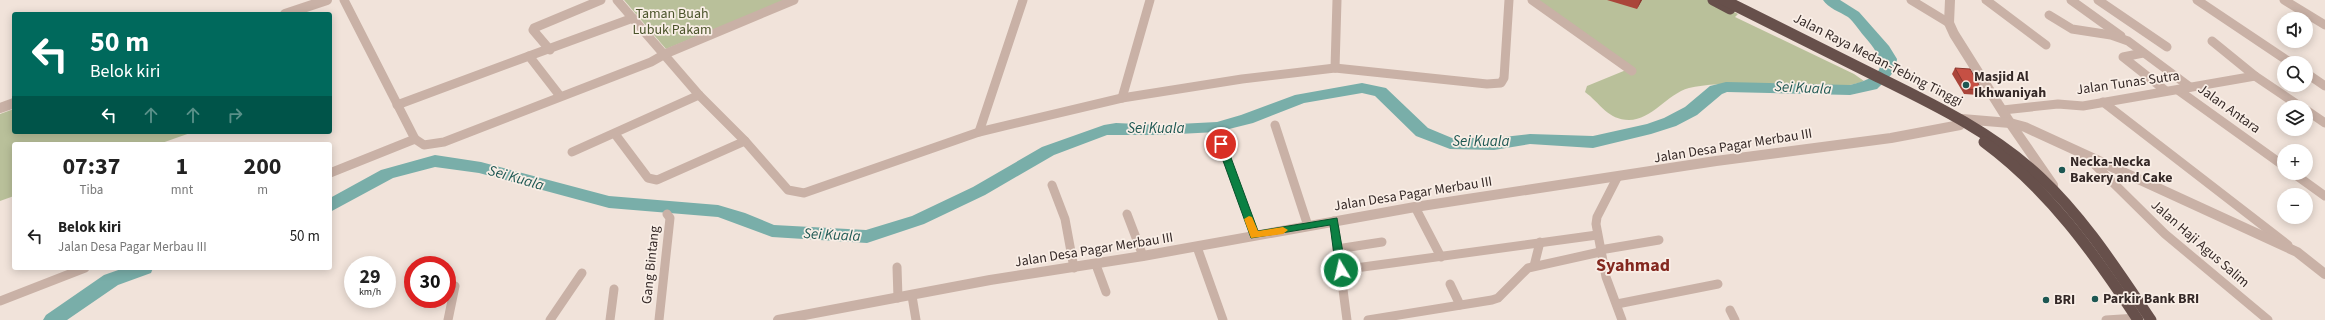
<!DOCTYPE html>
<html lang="id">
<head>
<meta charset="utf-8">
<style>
	:root { --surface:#fff; --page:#f2f2f2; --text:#222; --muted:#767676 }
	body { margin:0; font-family:"Source Sans 3",sans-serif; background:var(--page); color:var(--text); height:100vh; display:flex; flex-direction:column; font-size:15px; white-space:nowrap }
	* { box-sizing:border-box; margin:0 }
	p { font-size:13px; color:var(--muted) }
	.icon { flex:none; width:22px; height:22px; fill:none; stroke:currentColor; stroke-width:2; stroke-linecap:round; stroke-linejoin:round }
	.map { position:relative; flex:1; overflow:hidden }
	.details { position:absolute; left:12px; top:142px; width:320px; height:128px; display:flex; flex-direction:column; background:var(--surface); border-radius:4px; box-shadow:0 2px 10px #0003 }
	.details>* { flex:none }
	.hud { position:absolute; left:12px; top:12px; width:320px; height:122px; border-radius:4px; box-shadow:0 2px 10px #0003; background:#00695c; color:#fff; overflow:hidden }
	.buttons { position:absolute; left:2277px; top:12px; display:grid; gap:8px }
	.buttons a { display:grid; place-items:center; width:36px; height:36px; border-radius:50%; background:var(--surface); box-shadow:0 2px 10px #0003; font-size:20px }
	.speed { position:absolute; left:344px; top:256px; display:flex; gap:8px; font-size:20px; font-weight:700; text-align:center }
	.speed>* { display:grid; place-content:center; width:52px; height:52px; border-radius:50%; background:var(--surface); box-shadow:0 2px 10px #0003; line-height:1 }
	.speed small { font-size:10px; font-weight:400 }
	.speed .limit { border:6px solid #d22; background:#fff; color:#111 }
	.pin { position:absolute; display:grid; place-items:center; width:34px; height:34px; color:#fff; margin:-17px; border:2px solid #fff; border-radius:50%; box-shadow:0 1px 4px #0007 }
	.me { position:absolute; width:44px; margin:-22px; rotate:351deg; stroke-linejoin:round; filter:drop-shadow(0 0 3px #0008) }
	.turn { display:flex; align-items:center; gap:14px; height:84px; padding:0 12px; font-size:18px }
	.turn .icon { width:52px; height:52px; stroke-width:2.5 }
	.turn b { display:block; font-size:28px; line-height:34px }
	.lanes { display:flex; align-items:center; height:38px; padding:0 12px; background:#0003; justify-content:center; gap:20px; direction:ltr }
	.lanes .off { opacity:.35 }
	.eta { display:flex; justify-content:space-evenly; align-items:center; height:68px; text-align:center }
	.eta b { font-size:24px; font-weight:700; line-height:28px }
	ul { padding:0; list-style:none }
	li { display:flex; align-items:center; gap:12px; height:52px; padding:0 12px }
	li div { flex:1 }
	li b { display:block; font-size:15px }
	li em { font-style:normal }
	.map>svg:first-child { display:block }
</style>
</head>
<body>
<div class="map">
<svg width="2325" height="320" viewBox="0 0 2325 320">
	<rect width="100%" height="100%" fill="#f1e3da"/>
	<g fill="#b9c09a">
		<polygon points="624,0 786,0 666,49"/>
		<path d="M1533 0H1710L1738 14 1735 17 1854 74 1864 81C1841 90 1817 85 1792 84 1767 83 1713 82 1689 88 1667 94 1652 120 1629 120 1608 120 1600 103 1585 92L1587 86 1631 68Z"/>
		<polygon points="14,109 14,132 193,132 159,144 14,144 14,196 0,201 0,114"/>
	</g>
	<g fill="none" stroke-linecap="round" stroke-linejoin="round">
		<g fill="#79aea9" fill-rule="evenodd">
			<path d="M1823 0H1840L1859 12 1889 46 1897 59 1896 67 1891 75 1877 89 1850 95 1727 92 1722 94 1697 115 1676 126 1651 134 1593 148 1530 144 1494 150 1450 149 1416 136 1375 96 1362 93 1304 103 1253 123 1217 132 1159 135H1107L1054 155 985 195 924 224 867 243 772 237 718 217 609 208 479 173 435 167 393 178 330 212V198L381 170 435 155 481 162 609 196 718 205 745 213 774 225 866 230 912 216 973 187 1042 147 1104 125 1116 123 1159 125 1217 122 1241 115 1295 95 1362 83 1386 88 1428 128 1452 138H1494L1530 134 1593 136 1647 124 1664 118 1685 107 1710 86 1726 82 1850 85C1888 76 1887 62 1864 36 1859 30 1854 22 1848 17 1840 12 1828 8 1823 0Z"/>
			<polygon points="124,268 153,268 151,273 118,285 67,320 43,320 46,315 104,275"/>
		</g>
		<g stroke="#c9b1a6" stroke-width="9">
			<polyline points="344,0 415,139"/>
			<polyline points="617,0 699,95 745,141 788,190 804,193 979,132 1122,98 1242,79 1335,68 1487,84 1501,83 1504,78 1509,0"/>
			<polyline points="1532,0 1632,71"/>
			<polyline points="1911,0 1949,23"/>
			<polyline points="1986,0 2046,45"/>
			<polyline points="2071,0 2121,36"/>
			<polyline points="2098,0 2167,47"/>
			<polyline points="2197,0 2291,63"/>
			<polyline points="2284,0 2325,25"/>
			<polyline points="2049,15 2072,29 2111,35 2128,41 2190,87"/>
			<polyline points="2212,41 2255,76 2301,107"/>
			<polyline points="550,50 533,30 534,28 601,0"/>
			<polyline points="2143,53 2123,57 2166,91"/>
			<polyline points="529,56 633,18"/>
			<polyline points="1335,68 1337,0"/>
			<polyline points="2306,73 2325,86"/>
			<polyline points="2178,90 2284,166"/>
			<polyline points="1122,98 1150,0"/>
			<polyline points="2103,102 2288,245"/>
			<polyline points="397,105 529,56 560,96"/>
			<polyline points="2003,110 2058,104 2083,106 2255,76"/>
			<polyline points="2306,110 2325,123"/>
			<polyline points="1275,125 1308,226"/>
			<polyline points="979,132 1023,0"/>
			<polyline points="615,134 648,178 657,180 745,141"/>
			<polyline points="1221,144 1255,235"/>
			<polyline points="572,152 699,95"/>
			<polyline points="2086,156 2165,234 2268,320"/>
			<polyline points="330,173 415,139 424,145 444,142 651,62 665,54 794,0"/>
			<polyline points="2293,173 2325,196"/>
			<polyline points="1617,178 1597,217 1596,224 1606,277 1622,320"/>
			<polyline points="1052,185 1065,219 1074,268"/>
			<polyline points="1415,207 1441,257"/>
			<polyline points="1127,214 1143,256"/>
			<polyline points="1334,221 1347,320"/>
			<polyline points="1197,247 1223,320"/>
			<polyline points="1337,249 1382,242"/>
			<polyline points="1600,250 1659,240"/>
			<polyline points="1096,265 1106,292"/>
			<polyline points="1534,266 1540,242"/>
			<polyline points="897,267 898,298"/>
			<polyline points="1341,270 1597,235"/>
			<polyline points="1450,284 1460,305"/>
			<polyline points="912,296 916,320"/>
			<polyline points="0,301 85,268"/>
			<polyline points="1617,304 1718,284"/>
			<polyline points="1730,310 1735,320"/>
			<polyline points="448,320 455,286"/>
			<polyline points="550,320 582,273"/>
			<polyline points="610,320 614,289"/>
			<polyline points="659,320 670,218 667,214"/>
			<polyline points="1368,320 1492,300 1498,298 1528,268 1600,252"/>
			<polyline points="2106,320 2137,318"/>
		</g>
		<g stroke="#c9b1a6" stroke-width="10">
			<polyline points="1950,0 1949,23 1954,34 2010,123 2053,185"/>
			<polyline points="285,14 327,0"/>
			<polyline points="0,108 14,103"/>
			<polyline points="1962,119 2010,123 2025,127 2297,252 2325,274"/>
			<polyline points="778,320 990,280 1143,256 1415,207 1716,161 1891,138 1960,125"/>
		</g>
		<g stroke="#67504b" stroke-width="11">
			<polyline points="1713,0 1730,9"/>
			<path d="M1724 0C1775 26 1827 51 1878 77 1935 105 1993 133 2040 177 2084 218 2117 270 2151 320"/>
			<path d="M1984 142C2049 190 2094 253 2138 320"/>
		</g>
	</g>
	<g fill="#aa453a">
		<polygon points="1607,0 1642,0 1637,9"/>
		<polygon points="1955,68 1982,90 1979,95 1964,94 1952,74"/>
	</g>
	<polygon fill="#8b3830" points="1640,0 1642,0 1637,9 1640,1"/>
	<polygon fill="#c65044" stroke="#8b3830" points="1955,68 1970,69 1982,90 1967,89"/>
	<polygon fill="#0b8043" stroke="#07532c" points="1221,141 1226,144 1258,231 1337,218 1346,270 1344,273 1341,274 1336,270 1330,225 1251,238 1217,144"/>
	<polygon fill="#f59e0b" points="1249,216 1252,217 1258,231 1283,227 1288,230 1283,234 1251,238 1244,219"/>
	<g fill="#1d5752" stroke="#f9eee6" stroke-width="1.5">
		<circle cx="1966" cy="85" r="4"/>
		<circle cx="2062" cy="170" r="4"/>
		<circle cx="2095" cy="299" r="4"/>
		<circle cx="2046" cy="300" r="4"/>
	</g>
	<g text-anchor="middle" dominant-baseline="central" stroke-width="3.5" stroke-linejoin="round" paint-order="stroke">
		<g font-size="14" fill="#4b542b" stroke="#f9eee6">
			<text x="672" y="14">Taman Buah<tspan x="672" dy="16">Lubuk Pakam</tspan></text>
		</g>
		<g font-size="14" fill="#352927" stroke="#f9eee6">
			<text transform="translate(1878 60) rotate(27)">Jalan Raya Medan-Tebing Tinggi</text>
			<text transform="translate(2128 83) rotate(-8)">Jalan Tunas Sutra</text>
			<text transform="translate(2229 109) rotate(36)">Jalan Antara</text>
			<text transform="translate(1733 146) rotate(-9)">Jalan Desa Pagar Merbau III</text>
			<text transform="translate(1413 194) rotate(-9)">Jalan Desa Pagar Merbau III</text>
			<text transform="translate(2200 244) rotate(41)">Jalan Haji Agus Salim</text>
			<text transform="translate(1094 250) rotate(-9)">Jalan Desa Pagar Merbau III</text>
			<text transform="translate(651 265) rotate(-84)">Gang Bintang</text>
		</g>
		<g font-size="14" font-weight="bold" fill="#352927" stroke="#f9eee6" text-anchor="start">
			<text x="1974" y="77">Masjid Al<tspan x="1974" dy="16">Ikhwaniyah</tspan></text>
			<text x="2070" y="162">Necka-Necka<tspan x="2070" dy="16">Bakery and Cake</tspan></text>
			<text x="2103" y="299">Parkir Bank BRI</text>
			<text x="2054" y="300">BRI</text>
		</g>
		<g font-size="15" font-style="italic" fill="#1d5752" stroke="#f9eee6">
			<text transform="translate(1803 88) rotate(3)">Sei Kuala</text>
			<text x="1156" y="128">Sei Kuala</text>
			<text x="1481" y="141">Sei Kuala</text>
			<text transform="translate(516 178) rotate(16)">Sei Kuala</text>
			<text transform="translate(832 235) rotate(3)">Sei Kuala</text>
		</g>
		<g font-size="18" font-weight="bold" fill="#842920" stroke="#f9eee6">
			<text x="1633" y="265">Syahmad</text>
		</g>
	</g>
</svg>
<div class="buttons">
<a><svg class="icon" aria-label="sound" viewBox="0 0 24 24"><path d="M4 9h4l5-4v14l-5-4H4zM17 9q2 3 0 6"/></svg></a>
<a><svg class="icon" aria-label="search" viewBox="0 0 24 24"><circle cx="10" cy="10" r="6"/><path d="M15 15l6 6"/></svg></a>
<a><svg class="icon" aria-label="layers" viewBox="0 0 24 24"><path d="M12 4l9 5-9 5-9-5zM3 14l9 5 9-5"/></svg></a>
<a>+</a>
<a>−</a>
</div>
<div class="speed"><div>29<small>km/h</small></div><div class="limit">30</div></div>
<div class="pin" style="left:1221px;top:144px;background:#d93025"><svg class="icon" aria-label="arrive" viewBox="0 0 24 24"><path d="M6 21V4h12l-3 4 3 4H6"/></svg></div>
<svg class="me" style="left:1341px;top:270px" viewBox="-20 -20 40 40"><circle r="17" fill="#0b8043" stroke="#fff" stroke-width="3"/><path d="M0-11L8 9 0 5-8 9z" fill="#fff"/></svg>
<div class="hud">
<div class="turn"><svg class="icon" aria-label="left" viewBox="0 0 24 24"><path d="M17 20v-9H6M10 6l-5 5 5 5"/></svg><div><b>50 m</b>Belok kiri</div></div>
<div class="lanes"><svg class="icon" aria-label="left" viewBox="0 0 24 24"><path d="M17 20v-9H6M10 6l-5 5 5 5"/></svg><svg class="icon off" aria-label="ahead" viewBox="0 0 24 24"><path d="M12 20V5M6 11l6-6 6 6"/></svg><svg class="icon off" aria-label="ahead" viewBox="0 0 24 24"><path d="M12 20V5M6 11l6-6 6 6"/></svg><svg class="icon off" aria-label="right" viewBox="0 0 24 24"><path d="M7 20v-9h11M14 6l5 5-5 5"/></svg></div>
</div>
<section class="details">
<div class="eta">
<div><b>07:37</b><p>Tiba</p></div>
<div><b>1</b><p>mnt</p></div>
<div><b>200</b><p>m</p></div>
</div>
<ul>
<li><svg class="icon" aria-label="left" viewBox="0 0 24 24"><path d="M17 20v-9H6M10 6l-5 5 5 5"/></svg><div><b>Belok kiri</b><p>Jalan Desa Pagar Merbau III</p></div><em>50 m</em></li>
</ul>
</section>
</div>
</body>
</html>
